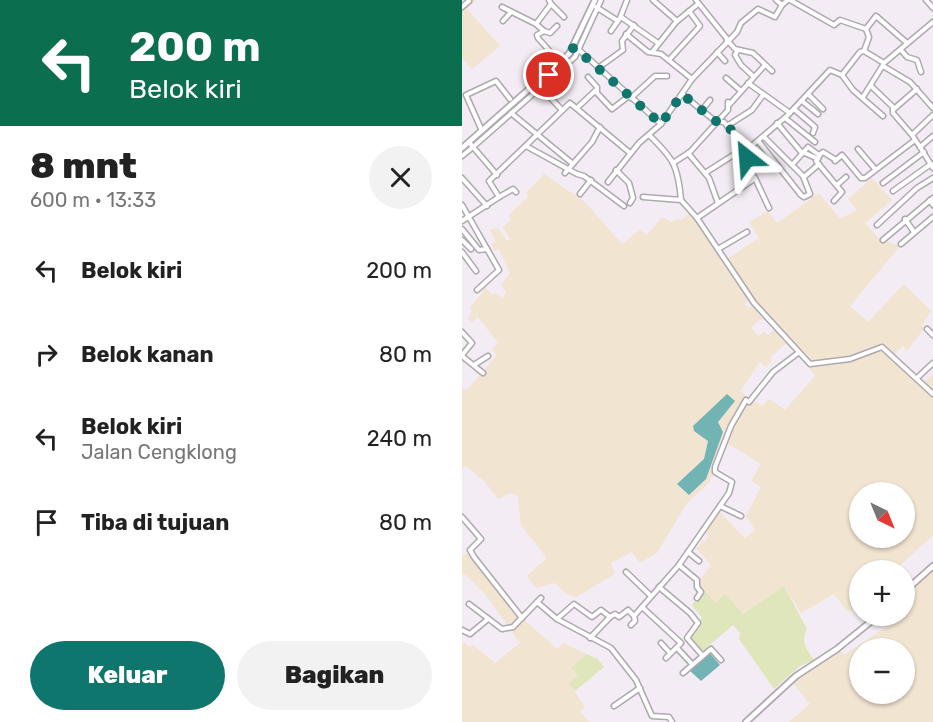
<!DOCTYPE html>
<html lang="id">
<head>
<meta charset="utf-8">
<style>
	:root { --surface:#fff; --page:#f2f2f2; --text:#222; --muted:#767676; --accent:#0f766e }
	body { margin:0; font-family:Rubik,sans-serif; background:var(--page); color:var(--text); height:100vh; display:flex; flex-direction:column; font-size:22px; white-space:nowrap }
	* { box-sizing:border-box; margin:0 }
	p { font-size:20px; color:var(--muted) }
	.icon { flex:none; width:33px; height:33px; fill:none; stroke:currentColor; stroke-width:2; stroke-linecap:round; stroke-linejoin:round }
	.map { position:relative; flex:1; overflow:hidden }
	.sheet { display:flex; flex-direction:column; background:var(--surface); width:462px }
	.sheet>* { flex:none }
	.banner { background:#0b6e4f; color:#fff; overflow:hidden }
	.needle { width:39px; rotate:137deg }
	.tools { position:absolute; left:387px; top:482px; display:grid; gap:12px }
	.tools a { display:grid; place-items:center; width:66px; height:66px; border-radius:50%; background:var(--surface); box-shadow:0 2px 4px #0004; font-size:30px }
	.pin { position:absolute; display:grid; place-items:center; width:51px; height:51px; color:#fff; margin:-26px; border:3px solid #fff; border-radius:50%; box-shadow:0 2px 6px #0007 }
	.me { position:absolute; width:66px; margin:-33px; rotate:332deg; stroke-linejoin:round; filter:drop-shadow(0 0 4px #0008) }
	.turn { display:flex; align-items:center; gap:21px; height:126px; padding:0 30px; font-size:27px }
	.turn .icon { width:78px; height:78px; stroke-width:2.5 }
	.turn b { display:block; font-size:42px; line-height:51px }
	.round { display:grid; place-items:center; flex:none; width:63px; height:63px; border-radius:32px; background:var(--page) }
	.head { display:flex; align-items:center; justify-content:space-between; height:102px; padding:0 30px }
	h1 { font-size:36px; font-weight:800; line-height:45px }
	.action { display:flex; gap:12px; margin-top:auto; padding:12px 30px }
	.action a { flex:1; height:69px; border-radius:36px; background:var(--accent); color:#fff; font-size:24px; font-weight:800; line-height:69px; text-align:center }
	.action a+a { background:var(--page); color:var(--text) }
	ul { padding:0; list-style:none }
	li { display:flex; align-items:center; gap:18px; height:84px; padding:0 30px }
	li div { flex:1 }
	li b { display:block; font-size:22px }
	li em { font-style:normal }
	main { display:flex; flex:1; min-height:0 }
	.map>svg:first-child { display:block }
</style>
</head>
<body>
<main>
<section class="sheet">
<div class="banner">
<div class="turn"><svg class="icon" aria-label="left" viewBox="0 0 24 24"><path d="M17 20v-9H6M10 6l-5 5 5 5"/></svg><div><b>200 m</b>Belok kiri</div></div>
</div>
<div class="head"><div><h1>8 mnt</h1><p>600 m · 13:33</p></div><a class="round"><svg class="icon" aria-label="close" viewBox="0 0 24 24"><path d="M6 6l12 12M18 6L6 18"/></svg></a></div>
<ul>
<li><svg class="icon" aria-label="left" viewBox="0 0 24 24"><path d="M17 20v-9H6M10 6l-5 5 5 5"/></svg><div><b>Belok kiri</b></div><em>200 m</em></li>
<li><svg class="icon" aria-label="right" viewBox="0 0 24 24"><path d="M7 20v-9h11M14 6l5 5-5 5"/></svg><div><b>Belok kanan</b></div><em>80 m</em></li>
<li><svg class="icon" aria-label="left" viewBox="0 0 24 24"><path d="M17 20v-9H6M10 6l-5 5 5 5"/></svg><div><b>Belok kiri</b><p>Jalan Cengklong</p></div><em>240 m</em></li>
<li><svg class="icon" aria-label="arrive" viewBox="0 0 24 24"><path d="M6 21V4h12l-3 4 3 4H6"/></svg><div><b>Tiba di tujuan</b></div><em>80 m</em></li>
</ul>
<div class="action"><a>Keluar</a><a>Bagikan</a></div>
</section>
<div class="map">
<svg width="471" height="722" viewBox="0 0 471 722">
	<rect width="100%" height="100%" fill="#f4ecf4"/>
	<g fill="#f1e4d0" fill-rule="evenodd">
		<polygon points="0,0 14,0 5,9 38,46 10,69 0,58"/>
		<path d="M82 174 123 202 160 244 178 230 185 235 200 217 209 222 215 219 220 220 229 211 286 300 283 304 286 308 290 305 301 318 289 327 296 336 302 332 306 335 312 330 324 344 308 357 310 360 304 367 298 362 278 391 300 406 307 399 323 410 353 376 327 341 298 309 265 259 297 238 287 222 306 211 315 223 357 193 378 219 395 210 386 199 410 178 430 200 403 223 416 238 438 246 388 306 406 322 442 284 469 311 461 324V330L445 351 441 346 433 353 461 383 471 374V535L433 570H398L397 611 394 614 391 609 386 612 372 594 339 613 322 586 281 614 254 604 236 583 249 565 234 548 247 537 241 531 257 511 283 538 293 530 284 516 299 487 289 481 299 464 263 442 247 483 225 503 195 553 178 563 170 552 149 563 153 574 114 597 106 595 93 583 74 588 65 576 85 558 59 525 56 496 48 493 36 499 23 482 4 466 0 468V388L5 390 35 355 30 349 36 343 16 317 10 322 6 319 10 310 8 307 21 292 22 286 30 295 35 293 40 298 44 293 39 285 48 273 37 249 32 251 30 244 33 241 28 230 36 228 45 241 48 240 41 227 49 220 47 215 66 197 64 193ZM398 492H442V537H398Z"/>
		<polygon points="10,551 58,616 95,649 102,643 124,654 109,668 116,675 108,684 123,707 118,711 127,722 0,722 0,644 2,642 8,647 11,645 33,663 58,643 24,595 4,575 0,575 0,556"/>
		<path d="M471 567V722H327L348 704 330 682 377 650 382 655 442 615 452 604 443 594ZM398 648H442V693H398Z"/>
	</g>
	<g fill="#e0e6bb">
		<path d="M322 586 345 629C338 642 345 649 352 660L338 666 312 689 277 639 278 633 271 625 236 655 224 640 240 618 230 605 242 590 254 603 263 594 281 614Z"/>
		<polygon points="124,654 136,659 142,667 113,691 107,684 116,675 109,668"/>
	</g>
	<g fill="#72b4b4">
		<polygon points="265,394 273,401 256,422 261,432 244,479 227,495 215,484 242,459 246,441 232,431 231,426"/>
		<polygon points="247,652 258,665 239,681 227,670"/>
	</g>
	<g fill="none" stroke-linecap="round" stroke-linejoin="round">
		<g stroke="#72b4b4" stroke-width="4">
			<polyline points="125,27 136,0"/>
			<polyline points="104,63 116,48"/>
			<polyline points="0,153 44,115"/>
		</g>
		<g stroke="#afa8b0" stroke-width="7">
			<g id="minor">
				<polyline points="191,0 215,21"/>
				<polyline points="234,0 266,40"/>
				<polyline points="314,0 320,5 326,0"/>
				<polyline points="328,0 372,25 378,20 404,29 414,16 445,43"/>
				<polyline points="464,0 471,8"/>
				<polyline points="89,4 102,17"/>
				<polyline points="0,7 7,1"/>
				<polyline points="40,7 74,24 82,31 75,35 76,38 98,63"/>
				<polyline points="134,7 156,21"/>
				<polyline points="159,17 196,43"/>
				<polyline points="41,21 49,12"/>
				<polyline points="74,24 89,4 87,0"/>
				<polyline points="82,31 88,33 95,26"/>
				<polyline points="149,31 158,18 165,0"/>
				<polyline points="164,34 186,52 199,54 230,79"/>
				<polyline points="265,40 273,49 291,53 310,71"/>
				<polyline points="116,49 199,124 177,143 146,182"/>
				<polyline points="276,50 273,55 279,65 291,76"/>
				<polyline points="439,50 445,57 455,60 459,72"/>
				<polyline points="191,51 214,22 236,4"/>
				<polyline points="402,51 422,63 471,22"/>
				<polyline points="255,52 263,61"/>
				<polyline points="207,60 238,26 227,11"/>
				<polyline points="421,66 448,82 471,108"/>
				<polyline points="136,68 161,50 160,41 172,25"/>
				<polyline points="380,75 398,52 402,51 407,37 404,29"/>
				<polyline points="126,77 135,87 135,93 150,109 167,96"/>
				<polyline points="264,78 279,91"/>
				<polyline points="286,83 328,113"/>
				<polyline points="409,86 431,107 431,113 450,135"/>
				<polyline points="77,92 82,91 100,110"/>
				<polyline points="220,94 253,121 262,122 286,149 326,115 368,70 380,75 391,90 421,116"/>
				<polyline points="346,94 361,109"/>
				<polyline points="401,97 421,65"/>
				<polyline points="169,98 193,76 205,76"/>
				<polyline points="340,101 356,114"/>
				<polyline points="267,105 303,65"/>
				<polyline points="116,107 134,90"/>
				<polyline points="332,109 353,127 351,133"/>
				<polyline points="432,109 455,89"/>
				<polyline points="240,110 248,100"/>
				<polyline points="49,113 111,164"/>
				<polyline points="471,115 450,135 458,147 471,136"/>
				<polyline points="323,118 353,142"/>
				<polyline points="315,123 340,153"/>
				<polyline points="199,124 230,79 275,32 279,23 296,9 313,17 320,5"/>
				<polyline points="265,126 290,110 301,95"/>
				<polyline points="20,131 4,95 34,81 48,99"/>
				<path d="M187 135C212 159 216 166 219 200L235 218 292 303 348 364 388 359 420 347 471 394"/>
				<polyline points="297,142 339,195 342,197 348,194 341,176 302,137"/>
				<polyline points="64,146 115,174 122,176 162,206"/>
				<polyline points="458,147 471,168"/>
				<polyline points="396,149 413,169"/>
				<polyline points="341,152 356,159"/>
				<polyline points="226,153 247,178 256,203"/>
				<polyline points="358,155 354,161 380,192 372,201"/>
				<polyline points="0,156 11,147 7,142"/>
				<polyline points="373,161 380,155 399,178 403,178 453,140"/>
				<polyline points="211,163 228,152 266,110 266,102"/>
				<polyline points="330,165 346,147 357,155 361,152 374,160"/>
				<polyline points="154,170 167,183 171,198 168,203"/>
				<polyline points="103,173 130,142 138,127"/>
				<polyline points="243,173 273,154 280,160 286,158"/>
				<polyline points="35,175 11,147 113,57 139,0"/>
				<polyline points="342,177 357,164"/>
				<polyline points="0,178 25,206"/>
				<polyline points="293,178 307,208"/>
				<polyline points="421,183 462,152"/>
				<polyline points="375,185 384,177"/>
				<polyline points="431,191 469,164"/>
				<polyline points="118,194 129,180"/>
				<polyline points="37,197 51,189 54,192"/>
				<polyline points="181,197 219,200"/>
				<polyline points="468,200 471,205"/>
				<polyline points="0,205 37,270 15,290"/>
				<polyline points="235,218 292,179 286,149"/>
				<polyline points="443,219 452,232"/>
				<polyline points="0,221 37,197 27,181 108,103 168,153"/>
				<polyline points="415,225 455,188 471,178"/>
				<polyline points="0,229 17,250 25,249"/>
				<polyline points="0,240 9,249"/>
				<polyline points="421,240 471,198"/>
				<polyline points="439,244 471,217"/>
				<polyline points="256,249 285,232"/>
				<polyline points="0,252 14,271"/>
				<polyline points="465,329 471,335"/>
				<polyline points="0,332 10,343 0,355"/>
				<polyline points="0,356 21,373"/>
				<polyline points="12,365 26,356"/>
				<polyline points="455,378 471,363"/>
				<polyline points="287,402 311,372 336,353"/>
				<polyline points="258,506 279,516"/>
				<polyline points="0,517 19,539 8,550 12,557 60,618"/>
				<polyline points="226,552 237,561"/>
				<polyline points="217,565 235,580 235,587 239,592 235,598"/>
				<polyline points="164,572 189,596"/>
				<polyline points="197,587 228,613 236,623 225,638 240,655"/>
				<polyline points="75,602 95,619 149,648 174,680 190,716 207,717 210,722"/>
				<polyline points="7,604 40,629 51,627 79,598"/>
				<polyline points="180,607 217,565 267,493 270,482 253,472 253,467 269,426 284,400"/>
				<polyline points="95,619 112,604 130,617 139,610 148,617 153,614 157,617 166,610 172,616 180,607 219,643 204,658"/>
				<polyline points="169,625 173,621 172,616"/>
				<polyline points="0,630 8,634 26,619"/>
				<polyline points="128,638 148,617"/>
				<polyline points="199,643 208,653"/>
				<polyline points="215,648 230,664"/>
				<polyline points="221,673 249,649 259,660"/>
				<polyline points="152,706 178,688"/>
			</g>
		</g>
		<g stroke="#afa8b0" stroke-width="8">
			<g id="major">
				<polyline points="0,148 107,54 133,0"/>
				<polyline points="442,592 471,566"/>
				<polyline points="284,722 334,676 375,649 417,615"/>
			</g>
		</g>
		<use href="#minor" stroke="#fff" stroke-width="4"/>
		<use href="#major" stroke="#fff" stroke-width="4.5"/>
	</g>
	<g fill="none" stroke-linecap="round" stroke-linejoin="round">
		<polyline stroke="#0f766e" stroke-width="10" stroke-dasharray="0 18" points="87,75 112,47 199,124 220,94 253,121 262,122 286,149 285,158"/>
	</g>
</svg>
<div class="tools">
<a><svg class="needle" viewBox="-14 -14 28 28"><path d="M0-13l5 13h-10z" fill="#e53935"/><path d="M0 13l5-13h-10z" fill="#767676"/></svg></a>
<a>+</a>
<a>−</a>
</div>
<div class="pin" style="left:87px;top:75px;background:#d93025"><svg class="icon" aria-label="arrive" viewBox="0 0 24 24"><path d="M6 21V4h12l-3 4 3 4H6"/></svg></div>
<svg class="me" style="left:285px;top:158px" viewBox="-20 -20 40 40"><path d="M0-17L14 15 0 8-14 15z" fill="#0f766e" stroke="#fff" stroke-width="4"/></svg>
</div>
</main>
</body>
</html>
